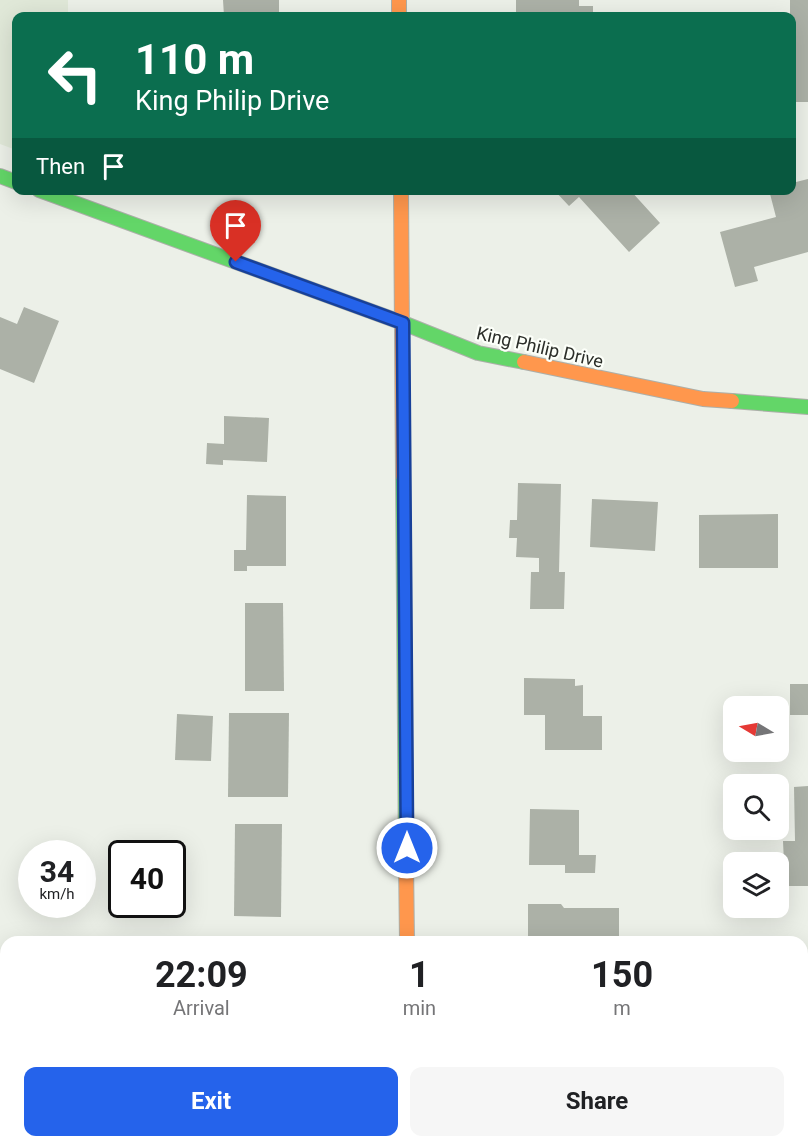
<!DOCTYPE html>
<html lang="en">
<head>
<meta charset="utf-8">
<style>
	:root { --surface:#fff; --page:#f6f6f6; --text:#202124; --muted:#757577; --accent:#2563eb }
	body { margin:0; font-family:Roboto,sans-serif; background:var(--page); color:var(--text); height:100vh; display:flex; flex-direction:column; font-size:22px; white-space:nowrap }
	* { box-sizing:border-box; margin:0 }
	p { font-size:20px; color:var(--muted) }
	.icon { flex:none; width:33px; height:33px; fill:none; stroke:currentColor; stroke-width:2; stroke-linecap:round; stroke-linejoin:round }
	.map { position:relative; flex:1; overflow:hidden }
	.side { position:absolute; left:0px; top:936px; width:808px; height:212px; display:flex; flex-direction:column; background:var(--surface); border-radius:18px 18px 0 0; box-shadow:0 6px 24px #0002 }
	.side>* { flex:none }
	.top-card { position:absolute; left:12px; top:12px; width:784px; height:183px; border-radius:12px; box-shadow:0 6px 24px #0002; background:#0b6e4f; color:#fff; overflow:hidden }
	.needle { width:39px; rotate:280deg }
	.buttons { position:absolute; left:723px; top:696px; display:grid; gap:12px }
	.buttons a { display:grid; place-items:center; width:66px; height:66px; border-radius:12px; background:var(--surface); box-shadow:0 6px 24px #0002; font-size:30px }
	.speed { position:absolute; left:18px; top:840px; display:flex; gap:12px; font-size:30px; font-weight:700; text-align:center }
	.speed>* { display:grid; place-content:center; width:78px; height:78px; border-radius:50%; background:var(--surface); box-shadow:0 6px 24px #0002; line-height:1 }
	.speed small { font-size:15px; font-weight:400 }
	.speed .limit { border:3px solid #111; border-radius:9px; background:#fff; color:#111 }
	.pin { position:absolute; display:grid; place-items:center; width:51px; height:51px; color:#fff; margin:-62px -26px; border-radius:50% 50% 50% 0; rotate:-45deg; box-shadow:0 0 6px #0007 }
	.pin .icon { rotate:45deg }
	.me { position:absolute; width:66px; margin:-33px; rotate:0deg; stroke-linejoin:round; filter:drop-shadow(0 0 4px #0008) }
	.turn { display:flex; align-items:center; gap:21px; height:126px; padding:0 24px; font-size:27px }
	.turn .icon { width:78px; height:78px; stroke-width:2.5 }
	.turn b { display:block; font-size:42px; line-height:51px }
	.then { display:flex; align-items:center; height:57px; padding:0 24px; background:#0003; gap:12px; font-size:22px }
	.eta { display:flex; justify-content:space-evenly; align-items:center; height:102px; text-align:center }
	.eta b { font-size:36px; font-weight:700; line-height:42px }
	.action { display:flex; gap:12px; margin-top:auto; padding:12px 24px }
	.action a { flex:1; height:69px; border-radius:12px; background:var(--accent); color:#fff; font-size:24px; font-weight:700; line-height:69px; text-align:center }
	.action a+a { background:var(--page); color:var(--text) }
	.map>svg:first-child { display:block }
</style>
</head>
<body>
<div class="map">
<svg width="808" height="1147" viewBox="0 0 808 1147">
	<rect width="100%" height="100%" fill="#ecf0e8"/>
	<polygon fill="#e0e8d8" points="0,0 68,0 68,16 16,16 16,150 0,144"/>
	<g fill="#acb1a7">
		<polygon points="223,0 279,0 279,16 224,16"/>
		<polygon points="516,0 579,0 579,6 593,6 593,16 516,16"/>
		<polygon points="790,0 808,0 808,102 792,102 792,16 790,16"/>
		<polygon points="808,179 808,252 754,267 758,281 735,287 720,232 776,217 769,190 792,190 792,183"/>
		<polygon points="554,190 630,190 660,223 629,252 579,197 569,206"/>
		<polygon points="24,307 59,321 34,383 0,369 0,317 17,324"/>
		<polygon points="224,416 269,418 267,462 223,460 223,465 206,464 207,443 224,444"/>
		<polygon points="518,483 561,484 559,572 565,572 564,609 530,609 531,572 539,572 539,558 516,557 517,538 509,538 510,520 517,520"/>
		<polygon points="247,495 286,496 286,566 247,566 247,571 234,571 234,550 246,550"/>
		<polygon points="592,499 658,502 655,551 590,547"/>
		<polygon points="778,514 778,568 699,568 699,515"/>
		<polygon points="245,603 283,603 284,691 245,691"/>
		<polygon points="524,678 575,679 575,686 583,685 583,716 602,716 602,750 545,750 545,715 524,715"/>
		<rect x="790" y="684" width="18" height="31"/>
		<polygon points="229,713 289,713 288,797 228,797"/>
		<polygon points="177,714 213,716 211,761 175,760"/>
		<polygon points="808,786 808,886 785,886 783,841 795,841 794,787"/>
		<polygon points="530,809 579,810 579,855 596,855 595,873 565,873 565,865 529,865"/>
		<polygon points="235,824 282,824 281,917 234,916"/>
		<polygon points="528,904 561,904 564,908 619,908 619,942 528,942"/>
		<polygon points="216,937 261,938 261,942 216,942"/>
		<polygon points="802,1029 808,1029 808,1115 804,1115 805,1063 802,1063"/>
		<rect x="215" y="1142" width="57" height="5"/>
	</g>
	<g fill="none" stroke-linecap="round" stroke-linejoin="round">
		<g stroke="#acafa9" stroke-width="16">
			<g id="fast">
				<polyline points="0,176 16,182"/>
				<polyline points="39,190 403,323 478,353 524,362"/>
				<polyline points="732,401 808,407"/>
				<polyline points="403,476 406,861"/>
				<polyline points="409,1142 409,1147"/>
			</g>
		</g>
		<g stroke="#acafa9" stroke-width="16">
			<g id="slow">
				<polyline points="399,0 399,16"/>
				<polyline points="401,190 403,476"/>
				<polyline points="524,362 703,399 732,401"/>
				<polyline points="406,861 407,942"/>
			</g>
		</g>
		<use href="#fast" stroke="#63d668" stroke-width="14"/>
		<use href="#slow" stroke="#ff974d" stroke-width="14"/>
	</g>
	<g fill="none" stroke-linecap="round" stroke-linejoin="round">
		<g stroke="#184099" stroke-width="15">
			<polyline id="route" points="236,262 403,323 407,848"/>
		</g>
		<use href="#route" stroke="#2563eb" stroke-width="10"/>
	</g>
	<g text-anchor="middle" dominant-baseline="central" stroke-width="4.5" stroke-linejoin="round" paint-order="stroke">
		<g font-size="18" fill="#2b2e29" stroke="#fcfff9">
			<text transform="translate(540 347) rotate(13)">King Philip Drive</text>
		</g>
	</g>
</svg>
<div class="buttons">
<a><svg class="needle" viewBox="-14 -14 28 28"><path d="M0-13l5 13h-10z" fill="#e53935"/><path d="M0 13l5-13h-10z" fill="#757577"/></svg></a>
<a><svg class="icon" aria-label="search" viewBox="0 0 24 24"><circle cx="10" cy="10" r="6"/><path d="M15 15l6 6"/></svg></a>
<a><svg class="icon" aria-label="layers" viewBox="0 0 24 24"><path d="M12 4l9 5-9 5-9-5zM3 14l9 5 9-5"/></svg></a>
</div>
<div class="speed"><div>34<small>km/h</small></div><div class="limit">40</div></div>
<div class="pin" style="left:236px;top:262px;background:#d93025"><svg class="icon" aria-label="arrive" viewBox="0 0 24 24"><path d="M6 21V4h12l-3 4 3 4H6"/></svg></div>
<svg class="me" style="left:407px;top:848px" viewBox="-20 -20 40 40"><circle r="17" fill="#2563eb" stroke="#fff" stroke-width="3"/><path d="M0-11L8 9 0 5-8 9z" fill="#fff"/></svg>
<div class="top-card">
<div class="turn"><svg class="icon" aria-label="left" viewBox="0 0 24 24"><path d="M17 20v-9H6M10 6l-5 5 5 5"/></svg><div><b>110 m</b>King Philip Drive</div></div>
<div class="then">Then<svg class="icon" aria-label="arrive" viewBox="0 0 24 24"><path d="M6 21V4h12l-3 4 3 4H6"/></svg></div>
</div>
<section class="side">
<div class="eta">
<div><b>22:09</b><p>Arrival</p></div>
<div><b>1</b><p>min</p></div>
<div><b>150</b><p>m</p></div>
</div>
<div class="action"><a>Exit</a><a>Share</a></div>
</section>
</div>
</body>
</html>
